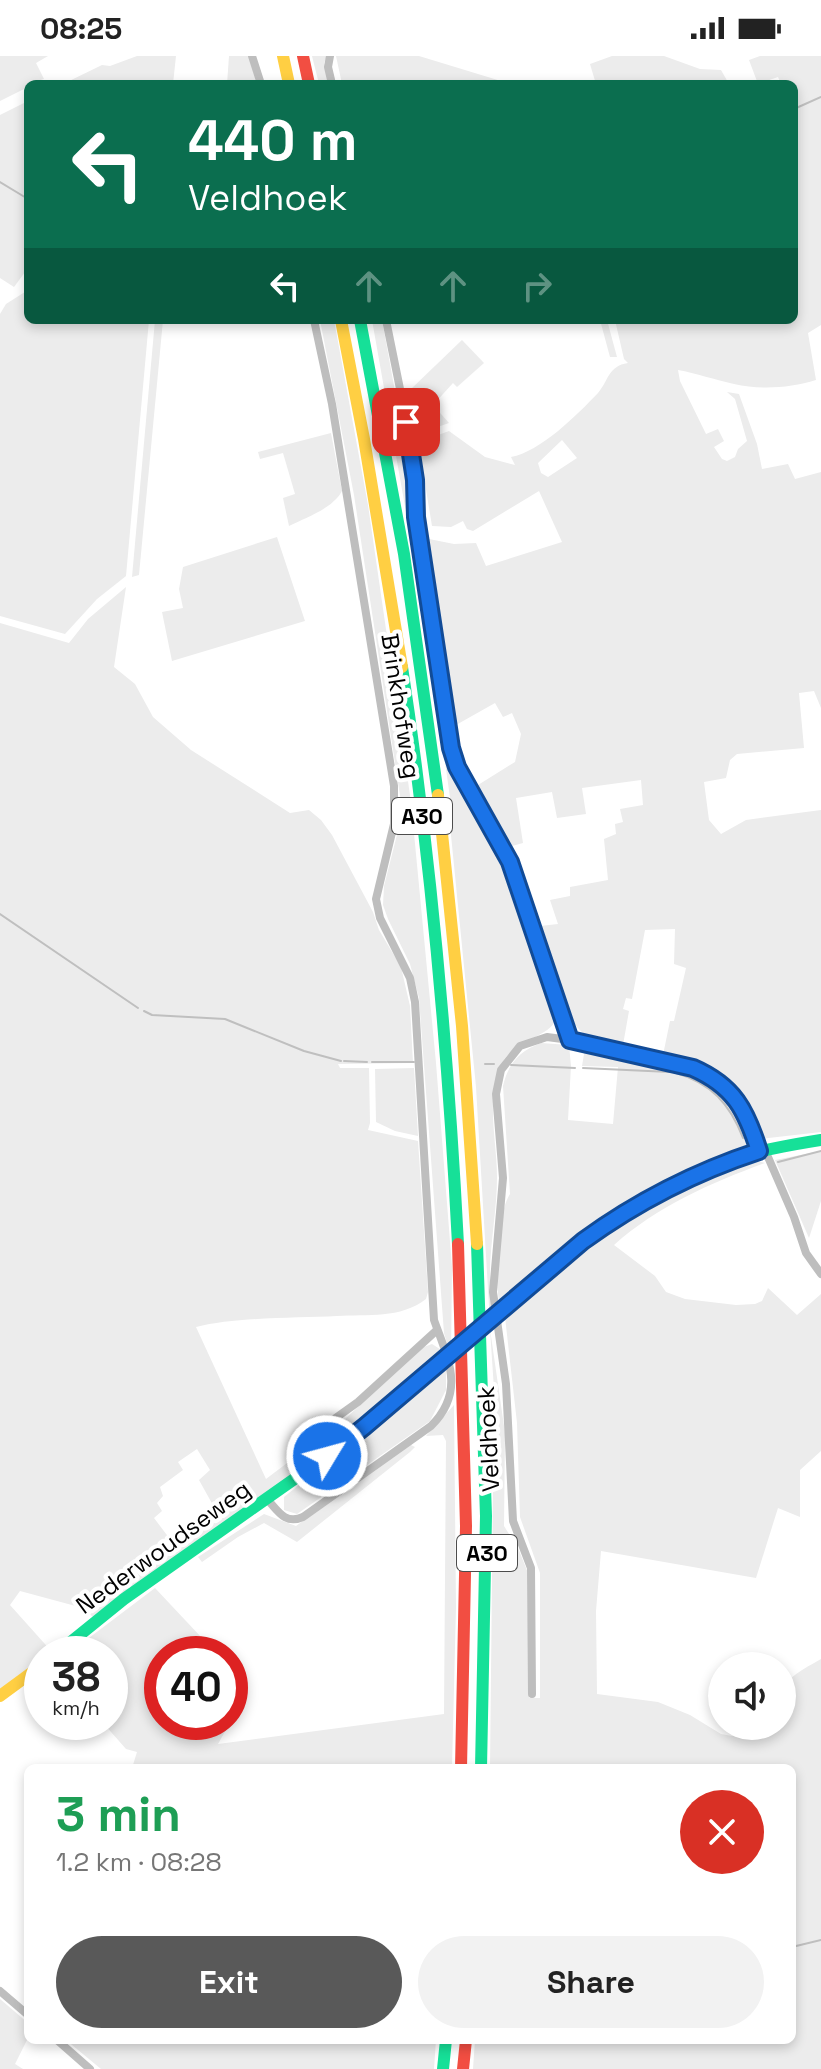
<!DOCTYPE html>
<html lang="en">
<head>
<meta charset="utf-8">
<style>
	:root { --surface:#fff; --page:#f2f2f2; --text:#222; --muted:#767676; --accent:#595959 }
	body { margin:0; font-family:"Space Grotesk",sans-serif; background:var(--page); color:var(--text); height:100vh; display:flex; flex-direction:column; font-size:30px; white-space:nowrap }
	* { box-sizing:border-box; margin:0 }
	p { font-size:26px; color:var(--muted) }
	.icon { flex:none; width:44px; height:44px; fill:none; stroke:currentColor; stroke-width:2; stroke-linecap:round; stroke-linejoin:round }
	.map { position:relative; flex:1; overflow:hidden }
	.drawer { position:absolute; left:24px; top:1708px; width:772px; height:280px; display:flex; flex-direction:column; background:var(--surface); border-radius:12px; box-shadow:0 4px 12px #0003 }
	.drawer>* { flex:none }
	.banner { position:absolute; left:24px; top:24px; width:774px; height:244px; border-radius:12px; box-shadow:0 4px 12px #0003; background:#0b6e4f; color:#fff; overflow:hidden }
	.tools { position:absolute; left:708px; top:1596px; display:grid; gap:16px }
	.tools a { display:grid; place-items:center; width:88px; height:88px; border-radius:50%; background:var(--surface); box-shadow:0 4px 12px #0003; font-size:40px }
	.speed { position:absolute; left:24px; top:1580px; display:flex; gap:16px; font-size:40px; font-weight:700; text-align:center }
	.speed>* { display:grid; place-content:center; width:104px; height:104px; border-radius:50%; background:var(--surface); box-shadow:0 4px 12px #0003; line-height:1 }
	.speed small { font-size:20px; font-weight:400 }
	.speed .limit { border:12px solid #d22; background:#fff; color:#111 }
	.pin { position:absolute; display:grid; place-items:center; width:68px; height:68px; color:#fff; margin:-34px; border-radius:16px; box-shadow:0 4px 12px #0006 }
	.me { position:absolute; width:88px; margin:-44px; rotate:53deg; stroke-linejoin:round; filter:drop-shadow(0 0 6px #0008) }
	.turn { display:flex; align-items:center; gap:28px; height:168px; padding:0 32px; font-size:36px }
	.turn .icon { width:104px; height:104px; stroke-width:2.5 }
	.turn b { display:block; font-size:56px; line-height:68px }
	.lanes { display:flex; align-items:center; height:76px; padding:0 32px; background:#0003; justify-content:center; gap:40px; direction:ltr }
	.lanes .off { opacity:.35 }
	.round { display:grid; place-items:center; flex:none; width:84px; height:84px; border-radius:42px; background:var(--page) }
	.headline { display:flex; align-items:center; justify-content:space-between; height:136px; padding:0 32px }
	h1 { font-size:48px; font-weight:800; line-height:60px; color:#1e9e55 }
	.primary-button { display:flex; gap:16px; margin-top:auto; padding:16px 32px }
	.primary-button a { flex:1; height:92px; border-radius:48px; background:var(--accent); color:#fff; font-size:32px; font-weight:800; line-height:92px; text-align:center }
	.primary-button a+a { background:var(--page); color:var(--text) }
	.status { display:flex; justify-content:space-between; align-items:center; height:56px; padding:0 40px; background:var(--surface); direction:ltr }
	.status svg { height:22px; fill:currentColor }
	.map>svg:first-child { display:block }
</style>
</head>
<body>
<div class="status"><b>08:25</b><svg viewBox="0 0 49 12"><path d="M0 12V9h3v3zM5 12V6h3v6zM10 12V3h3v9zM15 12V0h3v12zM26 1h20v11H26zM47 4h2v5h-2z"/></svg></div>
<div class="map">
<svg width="821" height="2013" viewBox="0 0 821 2013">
	<rect width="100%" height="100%" fill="#fff"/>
	<g fill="#ececec" fill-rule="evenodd">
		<polygon points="0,0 48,0 36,7 44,23 28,28 28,31 0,45"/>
		<polygon points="137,0 176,0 173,28 63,28 102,9 110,10"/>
		<polygon points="229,0 250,0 257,28 227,28"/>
		<polygon points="312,0 327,0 324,7 329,28 319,28"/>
		<polygon points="336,0 419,0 511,28 342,28"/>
		<polygon points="612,0 664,0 700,13 721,14 729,28 596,28 590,8"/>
		<path d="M760 0H821V269L808 277 816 324C790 332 761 334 734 328 715 324 696 317 678 314L680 325 706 378 718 373 724 385 714 391 722 403 727 405 735 401 738 393 747 385 735 343 727 336 739 338 757 388 762 413 788 408 795 423 821 416V652L814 635 799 637 804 692 737 698 730 704 726 722 704 726 709 764 721 778 746 764 821 754V1076L760 1083C749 1053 733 1019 701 1008 689 1004 676 1002 663 999L670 965H674L686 912 674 908 675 873 645 874 632 943 626 942 623 953 629 955 623 989C603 984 584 985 573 965L540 870 558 868 550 844 570 840V831L608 824 604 783 616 778 615 768 623 766 620 753 643 749 641 724 582 732 586 758 557 762 552 736 516 742 523 787 512 790 478 729 515 706 521 678 512 657 503 661 495 647 456 669 429 483 454 488 476 487 486 510 562 486 539 435 473 475 467 473 463 465 451 471 432 470 421 403 422 385 449 375 485 401 515 409 511 401C540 396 577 359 598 337 609 324 608 310 628 307L624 303 615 264H794V28H781L778 21 758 28 749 4ZM562 384 577 402 548 421 541 417 538 407Z"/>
		<polygon points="28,45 28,212 14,231 0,222 0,59"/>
		<polygon points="28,234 28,264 149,264 126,520 97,543 65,578 0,560 0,258 6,248"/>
		<polygon points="155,264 163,264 139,519 132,521"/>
		<polygon points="320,264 334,264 368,449 411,746 436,1007 452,1211 451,1301 444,1277 419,942 410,908 388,863 383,849 384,830 401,763 401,746 354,439"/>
		<path d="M372 264H382L400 363 449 701 498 788 557 960C552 983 513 981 500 1011 486 1045 497 1086 497 1121 497 1156 489 1192 490 1226 490 1239 493 1251 495 1263L490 1267 476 1031 451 779V749L427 575Z"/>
		<polygon points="600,264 607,264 617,301 610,301"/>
		<polygon points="462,284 484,307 457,331 453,327 433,349 449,367 423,376 417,373 410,334"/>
		<path d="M331 377 342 435C332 453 307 461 289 470L283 442 295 438 283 397 260 403 258 396Z"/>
		<polygon points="277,481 305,565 172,605 162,556 183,552 179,533 183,511"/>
		<path d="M126 531 114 611 135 628 153 661 191 694 290 757 309 754 321 764 332 779 373 856 379 874 401 911 410 950 413 1007 338 1008 340 1012H369L370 1067 368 1074 418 1085 428 1236 426 1243C400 1263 368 1258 337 1260 296 1262 234 1261 196 1271L266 1423 345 1363 421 1292 432 1288 443 1295 319 1401 94 1562 83 1552 20 1535 10 1549 53 1597 42 1598V1605L0 1637V567L69 587 88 563ZM197 1393 210 1414 199 1424 219 1460 176 1491 154 1462 162 1455 157 1447 163 1440 160 1431 183 1414 178 1406Z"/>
		<path d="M541 987 569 989 571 1010 568 1064 613 1068 618 1011 582 1010 585 992C632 1001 695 1002 729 1040 739 1052 745 1070 751 1084L745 1095C712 1107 679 1118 648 1135 593 1164 547 1206 499 1245 495 1218 496 1161 510 1138L503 1030C508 1008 519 995 541 987Z"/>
		<polygon points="414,1012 418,1080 395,1075 376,1066 375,1013"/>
		<polygon points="821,1095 821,1145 809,1182 775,1104"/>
		<path d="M754 1104 765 1107C711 1127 658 1150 614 1189L655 1220 666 1236 685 1243 736 1249 755 1248 762 1245 768 1232 797 1259 821 1238V1395L800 1414V1461L778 1452 756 1522 601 1495 596 1555 597 1638 658 1646 690 1659 721 1678 732 1680 745 1677 757 1670H782C782 1625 782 1625 821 1603V2013H473L475 1984H792V1712H490L494 1333 490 1273 505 1377 504 1470 518 1492 530 1522 529 1642H540V1517L520 1461 517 1367 505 1261C532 1236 558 1207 587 1185 637 1147 695 1123 754 1104Z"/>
		<polygon points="446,1311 446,1334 430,1365 297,1458 284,1454 284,1441"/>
		<polygon points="454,1349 456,1551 452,1712 132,1712 137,1696 126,1693 104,1668 121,1655 110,1640 110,1598 76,1598 73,1594 155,1532 217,1598 162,1598 162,1666 230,1666 230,1661 232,1663 218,1688 444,1658 446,1385 443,1379 426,1380"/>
		<polygon points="409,1388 415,1391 410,1396 297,1486 264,1467 238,1481 202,1506 198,1501 264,1458 296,1470"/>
		<polygon points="0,1943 28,1967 28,1982 15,2008 23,2013 0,2013"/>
		<polygon points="66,1984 436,1984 434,2013 101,2013"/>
	</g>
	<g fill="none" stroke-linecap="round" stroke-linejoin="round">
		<g stroke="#bfbfbf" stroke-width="2">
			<polyline points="794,53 821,41"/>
			<polyline points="0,126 28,143"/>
			<polyline points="0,858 138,952"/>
			<polyline points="144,955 152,959 225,963 304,995 341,1005"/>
			<polyline points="344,1005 367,1006"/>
			<polyline points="372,1006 414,1006"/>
			<polyline points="485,1008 494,1008"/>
			<polyline points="511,1009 575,1012"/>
			<polyline points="583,1012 670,1016"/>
			<path d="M676 1017C711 1027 730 1048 743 1082"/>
			<polyline points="778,1106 821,1095"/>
			<polyline points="792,1891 821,1884"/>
		</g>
		<g stroke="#bebebe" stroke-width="8">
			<polyline points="252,0 261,28"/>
			<polyline points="330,0 328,11 332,28"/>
			<path d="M386 264 411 387 416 461 451 692 457 711 510 806 570 984C622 996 709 1003 741 1049 750 1063 754 1079 759 1095"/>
			<polyline points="765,1094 794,1161 806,1197 821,1218"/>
			<polyline points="316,1376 358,1346 437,1274"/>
			<path d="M267 1443C278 1455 285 1469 303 1461L431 1370C466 1335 448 1303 434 1264L415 946 410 922 380 862 376 843 394 768V730L332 348 314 264"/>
			<polyline points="532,1638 531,1512 513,1465 506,1328 493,1236 503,1122 496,1038 501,1014 520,990 547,981 570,984"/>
			<polyline points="0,1935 28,1959"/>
			<polyline points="57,1984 90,2013"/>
		</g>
		<g stroke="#16e098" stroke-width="12">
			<polyline points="360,264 404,498 438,739"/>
			<path d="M402 611C431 802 448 995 458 1188"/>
			<polyline points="477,1188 486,1460 481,1712"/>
			<path d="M509 1247C577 1191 646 1133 731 1104 760 1094 790 1089 821 1084"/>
			<polyline points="56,1598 124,1543 327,1400 435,1311"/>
			<polyline points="443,2013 446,1984"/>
		</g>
		<g stroke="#ffcf43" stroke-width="12">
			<polyline points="283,0 289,28"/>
			<polyline points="341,264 364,383 402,611"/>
			<polyline points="438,739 462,970 477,1188"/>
			<polyline points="0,1640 42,1609"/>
		</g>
		<g stroke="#f24e42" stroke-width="12">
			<polyline points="303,0 309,28"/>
			<polyline points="458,1188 466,1470 461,1712"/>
			<polyline points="463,2013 466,1984"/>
		</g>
		<polyline stroke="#ffcf43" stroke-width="12" points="435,1311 509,1247"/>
	</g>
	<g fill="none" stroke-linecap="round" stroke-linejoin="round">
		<g stroke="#114b97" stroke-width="20">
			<path id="route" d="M327 1400 364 1371 583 1185C638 1145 695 1116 759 1095 746 1054 734 1030 693 1012L570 984 510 806 457 711 451 692 416 461 415 424 406 366"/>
		</g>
		<use href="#route" stroke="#1a73e8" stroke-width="14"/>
	</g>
	<g text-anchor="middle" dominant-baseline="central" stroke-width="8" stroke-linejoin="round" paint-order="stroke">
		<g fill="#fff" stroke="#4c4c4c" stroke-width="2">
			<rect x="392" y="742" width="60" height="36" rx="6"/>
			<rect x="457" y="1479" width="60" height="36" rx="6"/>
		</g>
		<g font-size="22" font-weight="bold" fill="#000">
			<text x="422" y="760">A30</text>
			<text x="487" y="1497">A30</text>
		</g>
		<g font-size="24" fill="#000" stroke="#fff">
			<text transform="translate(401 650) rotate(81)">Brinkhofweg</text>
			<text transform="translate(488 1383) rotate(-93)">Veldhoek</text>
			<text transform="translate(163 1491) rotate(-36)">Nederwoudseweg</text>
		</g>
	</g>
</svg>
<div class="tools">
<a><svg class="icon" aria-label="sound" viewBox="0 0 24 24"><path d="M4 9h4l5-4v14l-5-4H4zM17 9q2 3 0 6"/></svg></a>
</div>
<div class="speed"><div>38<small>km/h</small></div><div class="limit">40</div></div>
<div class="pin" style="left:406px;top:366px;background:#d93025"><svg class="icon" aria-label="arrive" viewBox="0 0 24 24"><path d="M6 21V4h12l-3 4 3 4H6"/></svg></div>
<svg class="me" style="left:327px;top:1400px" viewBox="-20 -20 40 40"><circle r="17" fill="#1a73e8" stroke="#fff" stroke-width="3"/><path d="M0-11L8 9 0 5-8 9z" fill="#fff"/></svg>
<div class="banner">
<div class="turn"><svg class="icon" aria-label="left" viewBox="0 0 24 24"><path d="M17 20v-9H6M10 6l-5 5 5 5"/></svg><div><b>440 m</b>Veldhoek</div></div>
<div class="lanes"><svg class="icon" aria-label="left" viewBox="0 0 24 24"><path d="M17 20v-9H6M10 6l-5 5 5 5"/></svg><svg class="icon off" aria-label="ahead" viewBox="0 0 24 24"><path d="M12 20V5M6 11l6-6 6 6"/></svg><svg class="icon off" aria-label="ahead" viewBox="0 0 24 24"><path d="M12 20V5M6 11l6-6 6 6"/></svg><svg class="icon off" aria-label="right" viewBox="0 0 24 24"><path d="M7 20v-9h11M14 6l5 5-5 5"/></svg></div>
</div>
<section class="drawer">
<div class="headline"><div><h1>3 min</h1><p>1.2 km · 08:28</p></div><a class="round" style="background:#d93025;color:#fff"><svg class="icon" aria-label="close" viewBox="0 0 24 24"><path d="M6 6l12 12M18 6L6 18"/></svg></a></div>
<div class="primary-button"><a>Exit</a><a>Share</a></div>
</section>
</div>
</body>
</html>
